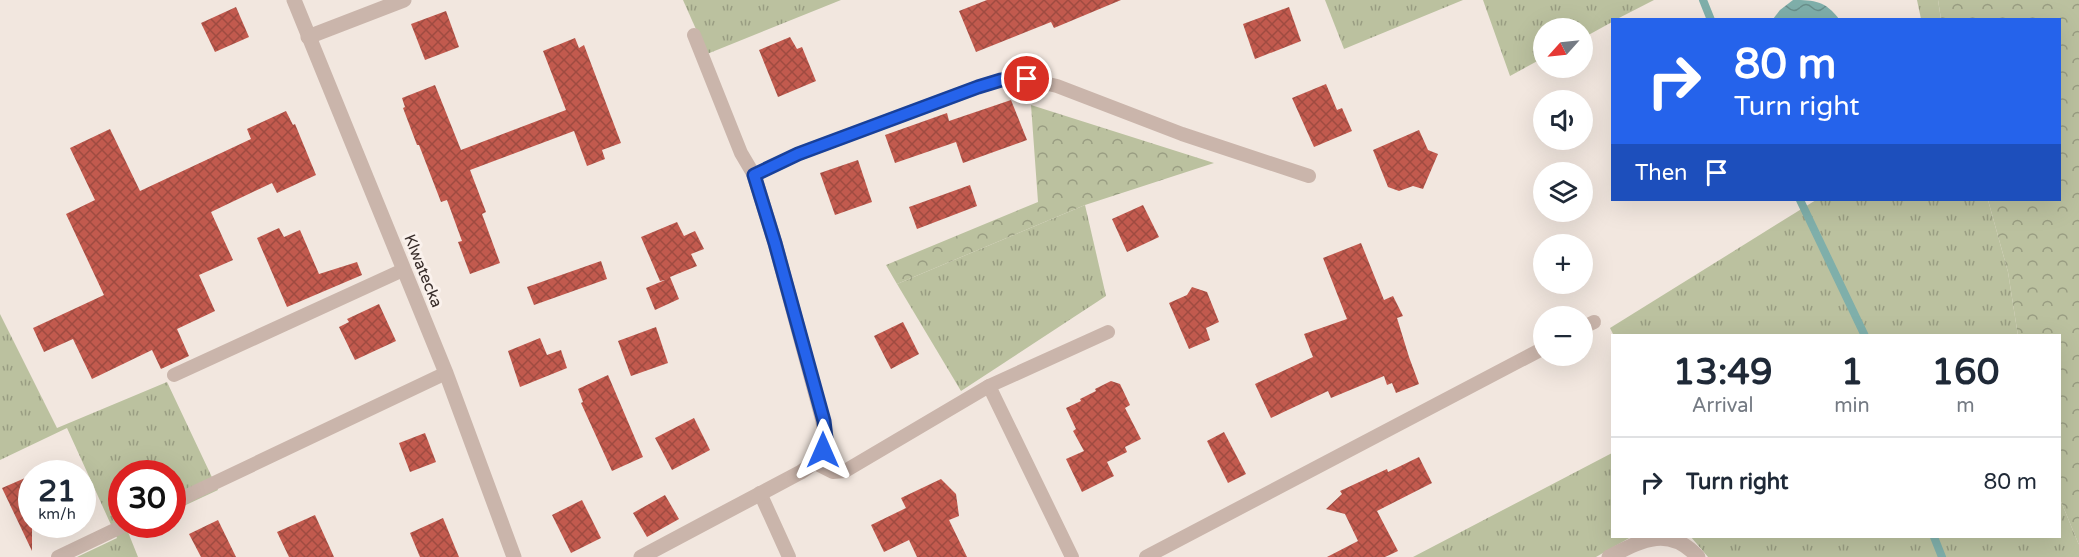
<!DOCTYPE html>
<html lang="en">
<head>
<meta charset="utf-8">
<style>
	:root { --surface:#fff; --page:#f6f6f7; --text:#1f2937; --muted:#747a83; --line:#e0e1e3 }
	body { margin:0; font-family:"Varela Round",sans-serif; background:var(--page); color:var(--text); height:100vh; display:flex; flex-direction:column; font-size:22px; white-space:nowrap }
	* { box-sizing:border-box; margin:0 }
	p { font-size:20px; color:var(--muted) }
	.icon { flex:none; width:33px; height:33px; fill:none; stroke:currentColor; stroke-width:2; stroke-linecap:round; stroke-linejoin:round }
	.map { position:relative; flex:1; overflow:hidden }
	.panel { position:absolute; left:1611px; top:334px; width:450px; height:204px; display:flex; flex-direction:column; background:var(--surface); border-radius:0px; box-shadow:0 6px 24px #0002 }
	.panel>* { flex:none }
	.hud { position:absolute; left:1611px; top:18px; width:450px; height:183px; border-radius:0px; box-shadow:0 6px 24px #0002; background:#2563eb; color:#fff; overflow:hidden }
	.needle { width:39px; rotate:243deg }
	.buttons { position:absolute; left:1533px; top:18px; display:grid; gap:12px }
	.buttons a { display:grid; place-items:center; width:60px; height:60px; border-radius:50%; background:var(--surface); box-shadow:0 6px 24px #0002; font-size:30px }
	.speed { position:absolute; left:18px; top:460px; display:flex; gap:12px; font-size:30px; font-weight:700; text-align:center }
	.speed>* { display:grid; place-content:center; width:78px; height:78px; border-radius:50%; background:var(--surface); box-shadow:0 6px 24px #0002; line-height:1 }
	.speed small { font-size:15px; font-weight:400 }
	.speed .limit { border:9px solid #d22; background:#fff; color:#111 }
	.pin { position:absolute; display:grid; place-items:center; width:51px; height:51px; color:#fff; margin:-26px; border:3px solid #fff; border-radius:50%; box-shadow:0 2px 6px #0007 }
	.me { position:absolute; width:66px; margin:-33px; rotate:0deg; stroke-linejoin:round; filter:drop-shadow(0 0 4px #0008) }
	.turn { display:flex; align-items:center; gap:21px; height:126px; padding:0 24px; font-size:27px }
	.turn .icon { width:78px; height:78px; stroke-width:2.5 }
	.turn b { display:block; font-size:42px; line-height:51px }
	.then { display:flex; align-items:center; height:57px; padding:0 24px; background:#0003; gap:12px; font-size:22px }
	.eta { display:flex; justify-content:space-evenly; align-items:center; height:102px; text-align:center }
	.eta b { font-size:36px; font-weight:700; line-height:42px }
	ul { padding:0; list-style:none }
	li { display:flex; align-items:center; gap:18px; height:90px; padding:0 24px; border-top:2px solid var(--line) }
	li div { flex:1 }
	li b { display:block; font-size:22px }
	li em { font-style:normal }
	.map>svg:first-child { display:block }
</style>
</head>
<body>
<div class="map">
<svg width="2079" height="557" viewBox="0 0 2079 557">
	<defs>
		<pattern id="grass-tufts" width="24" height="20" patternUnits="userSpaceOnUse" patternTransform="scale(1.5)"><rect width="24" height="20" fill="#bbc19f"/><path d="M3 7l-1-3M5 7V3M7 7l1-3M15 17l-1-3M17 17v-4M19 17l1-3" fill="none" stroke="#999d82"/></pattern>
		<pattern id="forest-crowns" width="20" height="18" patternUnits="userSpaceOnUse" patternTransform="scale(1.5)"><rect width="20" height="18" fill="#bbc19f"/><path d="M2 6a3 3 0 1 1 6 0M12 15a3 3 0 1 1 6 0" fill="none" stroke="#999d82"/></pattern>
		<pattern id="water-waves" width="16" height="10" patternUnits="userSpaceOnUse" patternTransform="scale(1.5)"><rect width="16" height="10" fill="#7fafaa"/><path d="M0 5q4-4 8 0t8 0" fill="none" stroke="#698f8b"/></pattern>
		<pattern id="building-cross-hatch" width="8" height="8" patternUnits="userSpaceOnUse" patternTransform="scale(1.5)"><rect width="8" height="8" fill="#c25a4e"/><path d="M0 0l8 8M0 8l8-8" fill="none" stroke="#9f4b41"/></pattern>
	</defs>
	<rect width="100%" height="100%" fill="#f2e7df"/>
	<g fill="url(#grass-tufts)">
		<polygon points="683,0 841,0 707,54"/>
		<polygon points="1325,0 1463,0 1344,49"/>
		<polygon points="1483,0 1654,0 1617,19 1612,20 1612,22 1583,38 1582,28 1544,28 1543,58 1510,76"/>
		<polygon points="1917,0 1938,0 1941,19 1921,19"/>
		<polygon points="1816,200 1988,200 2008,272 2018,336 1614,336 1610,328"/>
		<polygon points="1085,205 1106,296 961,391 897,284"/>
		<polygon points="0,314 57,428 167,382 218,490 173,511 172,474 122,474 122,525 142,525 128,532 138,557 77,557 117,538 67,428 0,460"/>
		<polygon points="1612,453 1612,537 1631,537 1596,557 1413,557"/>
		<polygon points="2060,499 2079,545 2079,557 1708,557 1691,537 2060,537"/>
	</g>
	<g fill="url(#forest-crowns)">
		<polygon points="1938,0 2079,0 2079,545 2060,499 2060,336 2018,336 2008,272 1988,200 2060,200 2060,20 1941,19"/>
		<polygon points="1031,105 1214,163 1085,205 897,284 886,265 1038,202"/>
	</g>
	<path fill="url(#water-waves)" d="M1793 0C1815 0 1825 1 1839 19H1773L1780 10Z"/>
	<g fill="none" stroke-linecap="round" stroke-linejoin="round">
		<g stroke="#7fafaa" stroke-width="8">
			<polyline points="1703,0 1711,20"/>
			<polyline points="1800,200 1865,336"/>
			<polyline points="1934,537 1942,557"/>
		</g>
	</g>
	<g fill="url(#building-cross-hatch)">
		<polygon points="987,0 1121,0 1054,28 1051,22 976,52 959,11"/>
		<polygon points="236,7 249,37 215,52 201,23"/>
		<polygon points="1289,7 1301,41 1255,59 1243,24"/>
		<polygon points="446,11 459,47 425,60 411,24"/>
		<polygon points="790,37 797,49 802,47 816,81 778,97 759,50"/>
		<polygon points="575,38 579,48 584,45 621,143 602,150 605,159 587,166 574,131 470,170 486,212 482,214 500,263 470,274 458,242 462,241 447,200 441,202 419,145 417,145 403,108 405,107 402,98 435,85 461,150 566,110 543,51"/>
		<polygon points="1326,84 1337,110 1342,108 1352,131 1314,147 1292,98"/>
		<polygon points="1011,100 1027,140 963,163 956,142 895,163 885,135 947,113 949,121"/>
		<polygon points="286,111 293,125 295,124 316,175 277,193 272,183 211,212 233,260 199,275 215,311 177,329 189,356 161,369 152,350 92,379 73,339 44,352 33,328 104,295 66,214 95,200 70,148 110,129 140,191 251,139 247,129"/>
		<polygon points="1419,130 1428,150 1438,154 1423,189 1413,186 1399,191 1388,187 1373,150"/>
		<polygon points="858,160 872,202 835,215 820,173"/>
		<polygon points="970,185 977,206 917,229 909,207"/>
		<polygon points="1143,205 1159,237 1127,252 1112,219"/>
		<polygon points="677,222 684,236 695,231 704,249 691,254 697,266 670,277 679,299 655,310 646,288 665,280 660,281 641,237"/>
		<polygon points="279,228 284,237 300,230 319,274 357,262 362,275 287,307 257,238"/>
		<polygon points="1361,243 1384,300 1393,296 1403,316 1397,318 1409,357 1419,384 1396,393 1392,383 1387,385 1384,376 1331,398 1328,391 1271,418 1255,384 1313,357 1304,334 1347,319 1323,258"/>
		<polygon points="601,261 607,279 534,305 527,287"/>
		<polygon points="1192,287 1207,292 1219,322 1206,328 1210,340 1189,349 1169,303 1187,295"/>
		<polygon points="379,304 396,341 355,360 339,327 349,322 347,319"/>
		<polygon points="903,322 919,354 891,369 874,336"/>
		<polygon points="656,327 668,363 631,376 618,341"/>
		<polygon points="540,338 547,355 561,350 567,368 520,387 508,351"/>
		<polygon points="608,375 643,457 612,471 581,403 583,402 578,389"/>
		<polygon points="1111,381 1120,384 1130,405 1125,408 1141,439 1125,447 1127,452 1107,462 1114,476 1082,492 1066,459 1084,451 1073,431 1076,429 1066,408 1081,401 1080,399 1096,391 1095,389"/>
		<polygon points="694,418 710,450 672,470 655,438"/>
		<polygon points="1224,432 1246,474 1228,483 1207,441"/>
		<polygon points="425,433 436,462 410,472 399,443"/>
		<polygon points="1419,457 1432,483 1377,511 1398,551 1385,557 1327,557 1358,541 1345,514 1326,509 1342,494 1340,491 1387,469 1388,472"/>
		<polygon points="32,475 32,551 2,488"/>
		<polygon points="941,479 956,494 959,516 949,520 967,557 917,557 909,540 884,552 871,525 906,508 901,498"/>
		<polygon points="665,495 679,519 647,537 633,513"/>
		<polygon points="582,500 601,538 571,553 552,515"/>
		<polygon points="315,515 334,557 289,557 277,532"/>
		<polygon points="443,518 459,557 420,557 410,533"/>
		<polygon points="218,520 236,557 201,557 189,534"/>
	</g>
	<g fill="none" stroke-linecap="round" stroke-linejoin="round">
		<g stroke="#cab5ab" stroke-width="14">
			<polyline points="694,35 741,153 754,175 798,154 978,87 1001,80 1027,79 1057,86 1182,134 1309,176"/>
			<polyline points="1582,328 1594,322"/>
			<polyline points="174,375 403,270"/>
			<polyline points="989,386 1072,557"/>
			<polyline points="815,463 833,472 845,471 989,386 1108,332"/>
			<polyline points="760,493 789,557"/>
			<polyline points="172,503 446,373"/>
			<polyline points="58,557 125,525"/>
			<polyline points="1146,557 1544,348"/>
		</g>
		<g stroke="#cab5ab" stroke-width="15">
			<polyline points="294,0 446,373 514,557"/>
			<polyline points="308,37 404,0"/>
			<path d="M641 557 801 472C823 458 827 447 823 421L775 243 754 175"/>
			<path d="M1609 557C1642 540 1669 525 1698 557"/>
		</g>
	</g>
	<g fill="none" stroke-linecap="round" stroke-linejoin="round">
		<g stroke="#184099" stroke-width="15">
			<polyline id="route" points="823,450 826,438 824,421 775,243 754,175 798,154 978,87 1001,80 1027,79"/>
		</g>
		<use href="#route" stroke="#2563eb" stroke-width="10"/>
	</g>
	<g text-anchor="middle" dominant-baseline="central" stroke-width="6" stroke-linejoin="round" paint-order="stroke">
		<g font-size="16" fill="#382d2a" stroke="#faf1ec">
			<text transform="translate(423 271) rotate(68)">Klwatecka</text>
		</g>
	</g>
</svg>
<div class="buttons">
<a><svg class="needle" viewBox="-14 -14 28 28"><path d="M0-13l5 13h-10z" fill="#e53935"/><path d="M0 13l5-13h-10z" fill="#747a83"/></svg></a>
<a><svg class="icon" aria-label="sound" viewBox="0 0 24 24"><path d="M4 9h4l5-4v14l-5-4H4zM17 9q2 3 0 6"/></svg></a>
<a><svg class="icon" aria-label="layers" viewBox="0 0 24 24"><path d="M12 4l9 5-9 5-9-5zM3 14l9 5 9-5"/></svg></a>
<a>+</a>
<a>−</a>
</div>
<div class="speed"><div>21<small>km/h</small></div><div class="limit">30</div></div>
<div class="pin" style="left:1027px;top:79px;background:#d93025"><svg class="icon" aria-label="arrive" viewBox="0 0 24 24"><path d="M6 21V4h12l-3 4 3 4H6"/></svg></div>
<svg class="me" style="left:823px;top:450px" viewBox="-20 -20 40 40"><path d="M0-17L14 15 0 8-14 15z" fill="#2563eb" stroke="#fff" stroke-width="4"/></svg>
<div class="hud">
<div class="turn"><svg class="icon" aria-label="right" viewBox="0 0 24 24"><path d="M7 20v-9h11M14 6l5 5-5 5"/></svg><div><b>80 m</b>Turn right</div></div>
<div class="then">Then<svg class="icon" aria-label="arrive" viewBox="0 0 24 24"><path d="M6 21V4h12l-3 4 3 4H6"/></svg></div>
</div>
<section class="panel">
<div class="eta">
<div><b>13:49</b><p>Arrival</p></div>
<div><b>1</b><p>min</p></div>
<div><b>160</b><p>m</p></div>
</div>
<ul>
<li><svg class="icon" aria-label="right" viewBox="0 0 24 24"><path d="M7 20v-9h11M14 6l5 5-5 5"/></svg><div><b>Turn right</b></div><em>80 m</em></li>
</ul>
</section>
</div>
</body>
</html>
